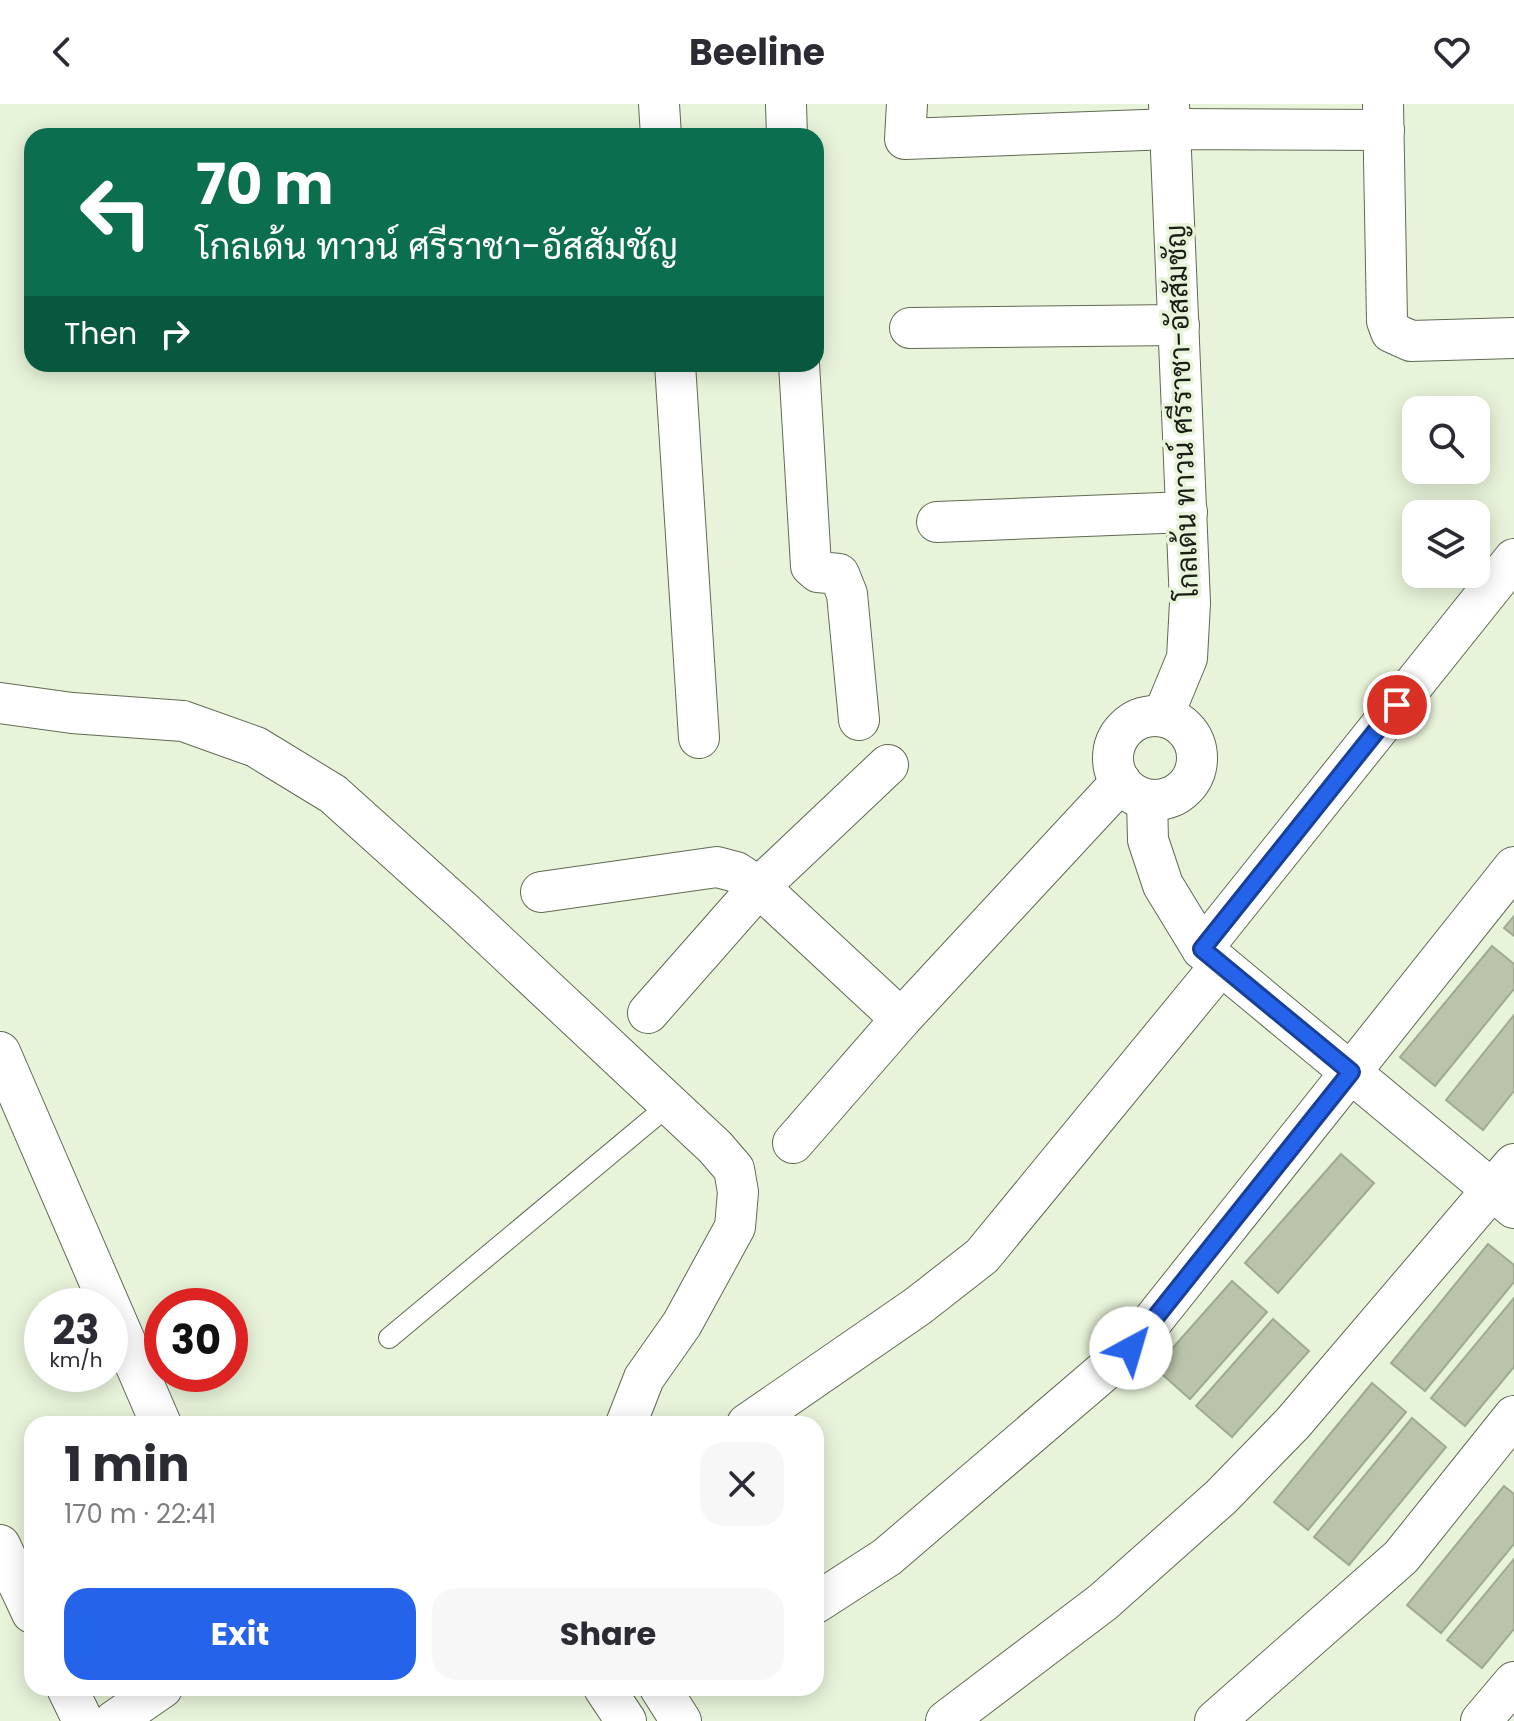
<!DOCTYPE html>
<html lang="en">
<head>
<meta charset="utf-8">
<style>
	:root { --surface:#fff; --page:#f7f7f7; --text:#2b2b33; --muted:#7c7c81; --accent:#2563eb }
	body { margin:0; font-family:Poppins,Sarabun,sans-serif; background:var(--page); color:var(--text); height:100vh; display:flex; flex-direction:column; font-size:30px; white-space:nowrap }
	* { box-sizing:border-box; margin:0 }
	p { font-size:26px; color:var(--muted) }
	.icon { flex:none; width:44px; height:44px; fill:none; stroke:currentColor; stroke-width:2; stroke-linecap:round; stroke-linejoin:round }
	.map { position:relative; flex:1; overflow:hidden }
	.drawer { position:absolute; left:24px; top:1312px; width:800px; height:280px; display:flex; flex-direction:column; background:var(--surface); border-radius:24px; box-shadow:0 4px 20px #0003 }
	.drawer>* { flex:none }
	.top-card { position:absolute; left:24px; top:24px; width:800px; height:244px; border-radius:24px; box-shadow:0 4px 20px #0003; background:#0b6e4f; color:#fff; overflow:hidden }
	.controls { position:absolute; left:1402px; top:292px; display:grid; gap:16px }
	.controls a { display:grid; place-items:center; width:88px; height:88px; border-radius:16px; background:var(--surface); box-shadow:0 4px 20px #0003; font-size:40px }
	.speed { position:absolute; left:24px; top:1184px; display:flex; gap:16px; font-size:40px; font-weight:700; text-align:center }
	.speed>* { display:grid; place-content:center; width:104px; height:104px; border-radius:50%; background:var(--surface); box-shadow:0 4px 20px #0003; line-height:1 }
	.speed small { font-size:20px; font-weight:400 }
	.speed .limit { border:12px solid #d22; background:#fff; color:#111 }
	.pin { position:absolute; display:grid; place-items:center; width:68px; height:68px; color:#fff; margin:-34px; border:4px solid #fff; border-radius:50%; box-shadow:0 2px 8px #0007 }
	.me { position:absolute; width:88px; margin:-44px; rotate:39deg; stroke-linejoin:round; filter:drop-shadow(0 0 6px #0008) }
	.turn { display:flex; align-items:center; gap:28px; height:168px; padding:0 40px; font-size:36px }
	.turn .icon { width:104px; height:104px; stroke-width:2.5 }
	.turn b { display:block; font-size:56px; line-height:68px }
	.then { display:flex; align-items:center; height:76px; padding:0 40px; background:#0003; gap:16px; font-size:30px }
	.round { display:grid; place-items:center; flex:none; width:84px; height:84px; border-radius:24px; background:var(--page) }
	.headline { display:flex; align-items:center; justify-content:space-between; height:136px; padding:0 40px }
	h1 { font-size:48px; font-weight:700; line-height:60px }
	.action { display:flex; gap:16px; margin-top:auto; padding:16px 40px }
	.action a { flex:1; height:92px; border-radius:24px; background:var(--accent); color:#fff; font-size:32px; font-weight:700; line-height:92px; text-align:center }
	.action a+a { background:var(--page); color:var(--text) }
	header { display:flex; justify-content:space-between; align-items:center; height:104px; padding:0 40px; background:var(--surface); font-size:36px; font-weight:700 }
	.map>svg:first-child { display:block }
</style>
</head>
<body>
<header><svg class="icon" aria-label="back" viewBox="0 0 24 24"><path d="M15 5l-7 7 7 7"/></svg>Beeline<svg class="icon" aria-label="heart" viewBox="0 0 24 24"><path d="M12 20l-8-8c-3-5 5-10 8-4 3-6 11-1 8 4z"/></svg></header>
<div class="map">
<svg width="1514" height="1617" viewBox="0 0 1514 1617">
	<rect width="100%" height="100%" fill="#e8f4da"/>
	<g fill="#b9c4aa" stroke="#9faa91" stroke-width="2">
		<polygon points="1514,812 1514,832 1504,824"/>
		<polygon points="1492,842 1514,860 1514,885 1435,982 1400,953"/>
		<polygon points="1514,911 1514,987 1483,1026 1446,996"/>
		<polygon points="1341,1050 1374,1079 1278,1189 1245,1159"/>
		<polygon points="1488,1140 1514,1161 1514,1178 1425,1287 1391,1259"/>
		<polygon points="1232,1177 1267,1208 1190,1295 1155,1264"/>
		<polygon points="1514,1194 1514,1263 1465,1322 1431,1294"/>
		<polygon points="1273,1215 1309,1247 1232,1333 1196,1302"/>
		<polygon points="1372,1279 1406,1308 1308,1426 1274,1398"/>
		<polygon points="1412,1314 1446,1343 1349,1461 1314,1433"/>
		<polygon points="1504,1382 1514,1390 1514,1440 1441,1529 1407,1501"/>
		<polygon points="1514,1455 1514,1525 1482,1564 1447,1536"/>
	</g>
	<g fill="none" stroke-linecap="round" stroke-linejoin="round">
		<g stroke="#606a53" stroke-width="22">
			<polyline id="service" points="389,1234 670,1000"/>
		</g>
		<g stroke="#606a53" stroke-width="42">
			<g id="minor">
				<polyline points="659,0 661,32"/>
				<polyline points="786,0 787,32"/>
				<polyline points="907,0 905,35 1171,25 1384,26"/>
				<polyline points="1383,0 1387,217 1391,228 1411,237 1514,234"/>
				<polyline points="910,224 1179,221"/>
				<polyline points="675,260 699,634"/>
				<polyline points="799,260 811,462 818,468 839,470 847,490 859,616"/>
				<polyline points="937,418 1187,408"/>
				<polyline points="0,599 72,609 183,617 256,643 333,690 463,807 715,1043 734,1065 738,1088 735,1123 682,1220 644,1274 626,1320"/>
				<polyline points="1163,612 1187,554 1190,499 1169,0"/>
				<circle cx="1155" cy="654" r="42"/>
				<polyline points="1147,696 1148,736 1163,781 1202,845 1514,1104"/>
				<polyline points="541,788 717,763 736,768 759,783 888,661"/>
				<polyline points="1202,845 1514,455"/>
				<polyline points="648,909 759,783 901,915"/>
				<polyline points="0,948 161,1320"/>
				<polyline points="793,1039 901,915 1121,678"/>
				<polyline points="747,1320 918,1202 982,1152 1221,861"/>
				<polyline points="0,1441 32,1509"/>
				<polyline points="816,1499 887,1453 1131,1244 1514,763"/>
				<polyline points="67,1584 83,1617"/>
				<polyline points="604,1584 626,1617"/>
				<polyline points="660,1584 681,1617"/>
				<polyline points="114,1617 162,1584"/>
				<polyline points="946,1617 1103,1498 1221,1393 1293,1319 1514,1060"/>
				<polyline points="1215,1617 1401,1453 1514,1312"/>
				<polyline points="1481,1617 1514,1578"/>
			</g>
		</g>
		<use href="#service" stroke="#fff" stroke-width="20"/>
		<use href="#minor" stroke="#fff" stroke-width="40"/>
	</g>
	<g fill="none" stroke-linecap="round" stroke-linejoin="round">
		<g stroke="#184099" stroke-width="20">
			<polyline id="route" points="1131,1244 1351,968 1202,845 1397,601"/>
		</g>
		<use href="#route" stroke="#2563eb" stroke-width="14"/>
	</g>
	<g text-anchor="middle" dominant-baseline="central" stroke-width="7" stroke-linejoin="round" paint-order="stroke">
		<g font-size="28" fill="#191d14" stroke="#e8f4da">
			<text transform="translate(1182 308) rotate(-92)">โกลเด้น ทาวน์ ศรีราชา-อัสสัมชัญ</text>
		</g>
	</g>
</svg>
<div class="controls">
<a><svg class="icon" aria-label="search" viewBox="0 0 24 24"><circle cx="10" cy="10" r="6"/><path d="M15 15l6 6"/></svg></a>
<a><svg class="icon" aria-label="layers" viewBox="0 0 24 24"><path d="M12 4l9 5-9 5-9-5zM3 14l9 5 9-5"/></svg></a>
</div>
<div class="speed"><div>23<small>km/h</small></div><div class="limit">30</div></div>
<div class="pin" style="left:1397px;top:601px;background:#d93025"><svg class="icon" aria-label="arrive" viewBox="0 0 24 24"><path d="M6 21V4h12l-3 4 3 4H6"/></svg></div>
<svg class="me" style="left:1131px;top:1244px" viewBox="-20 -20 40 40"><circle r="19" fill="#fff"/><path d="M0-13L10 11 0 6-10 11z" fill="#2563eb"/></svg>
<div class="top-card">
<div class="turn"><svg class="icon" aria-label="left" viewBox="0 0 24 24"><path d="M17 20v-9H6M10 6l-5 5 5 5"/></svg><div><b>70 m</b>โกลเด้น ทาวน์ ศรีราชา-อัสสัมชัญ</div></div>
<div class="then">Then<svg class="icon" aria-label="right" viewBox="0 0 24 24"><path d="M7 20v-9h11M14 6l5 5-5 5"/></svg></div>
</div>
<section class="drawer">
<div class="headline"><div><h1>1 min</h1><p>170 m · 22:41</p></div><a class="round"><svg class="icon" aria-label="close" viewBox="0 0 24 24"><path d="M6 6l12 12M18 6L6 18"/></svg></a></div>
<div class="action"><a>Exit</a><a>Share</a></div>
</section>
</div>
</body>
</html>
